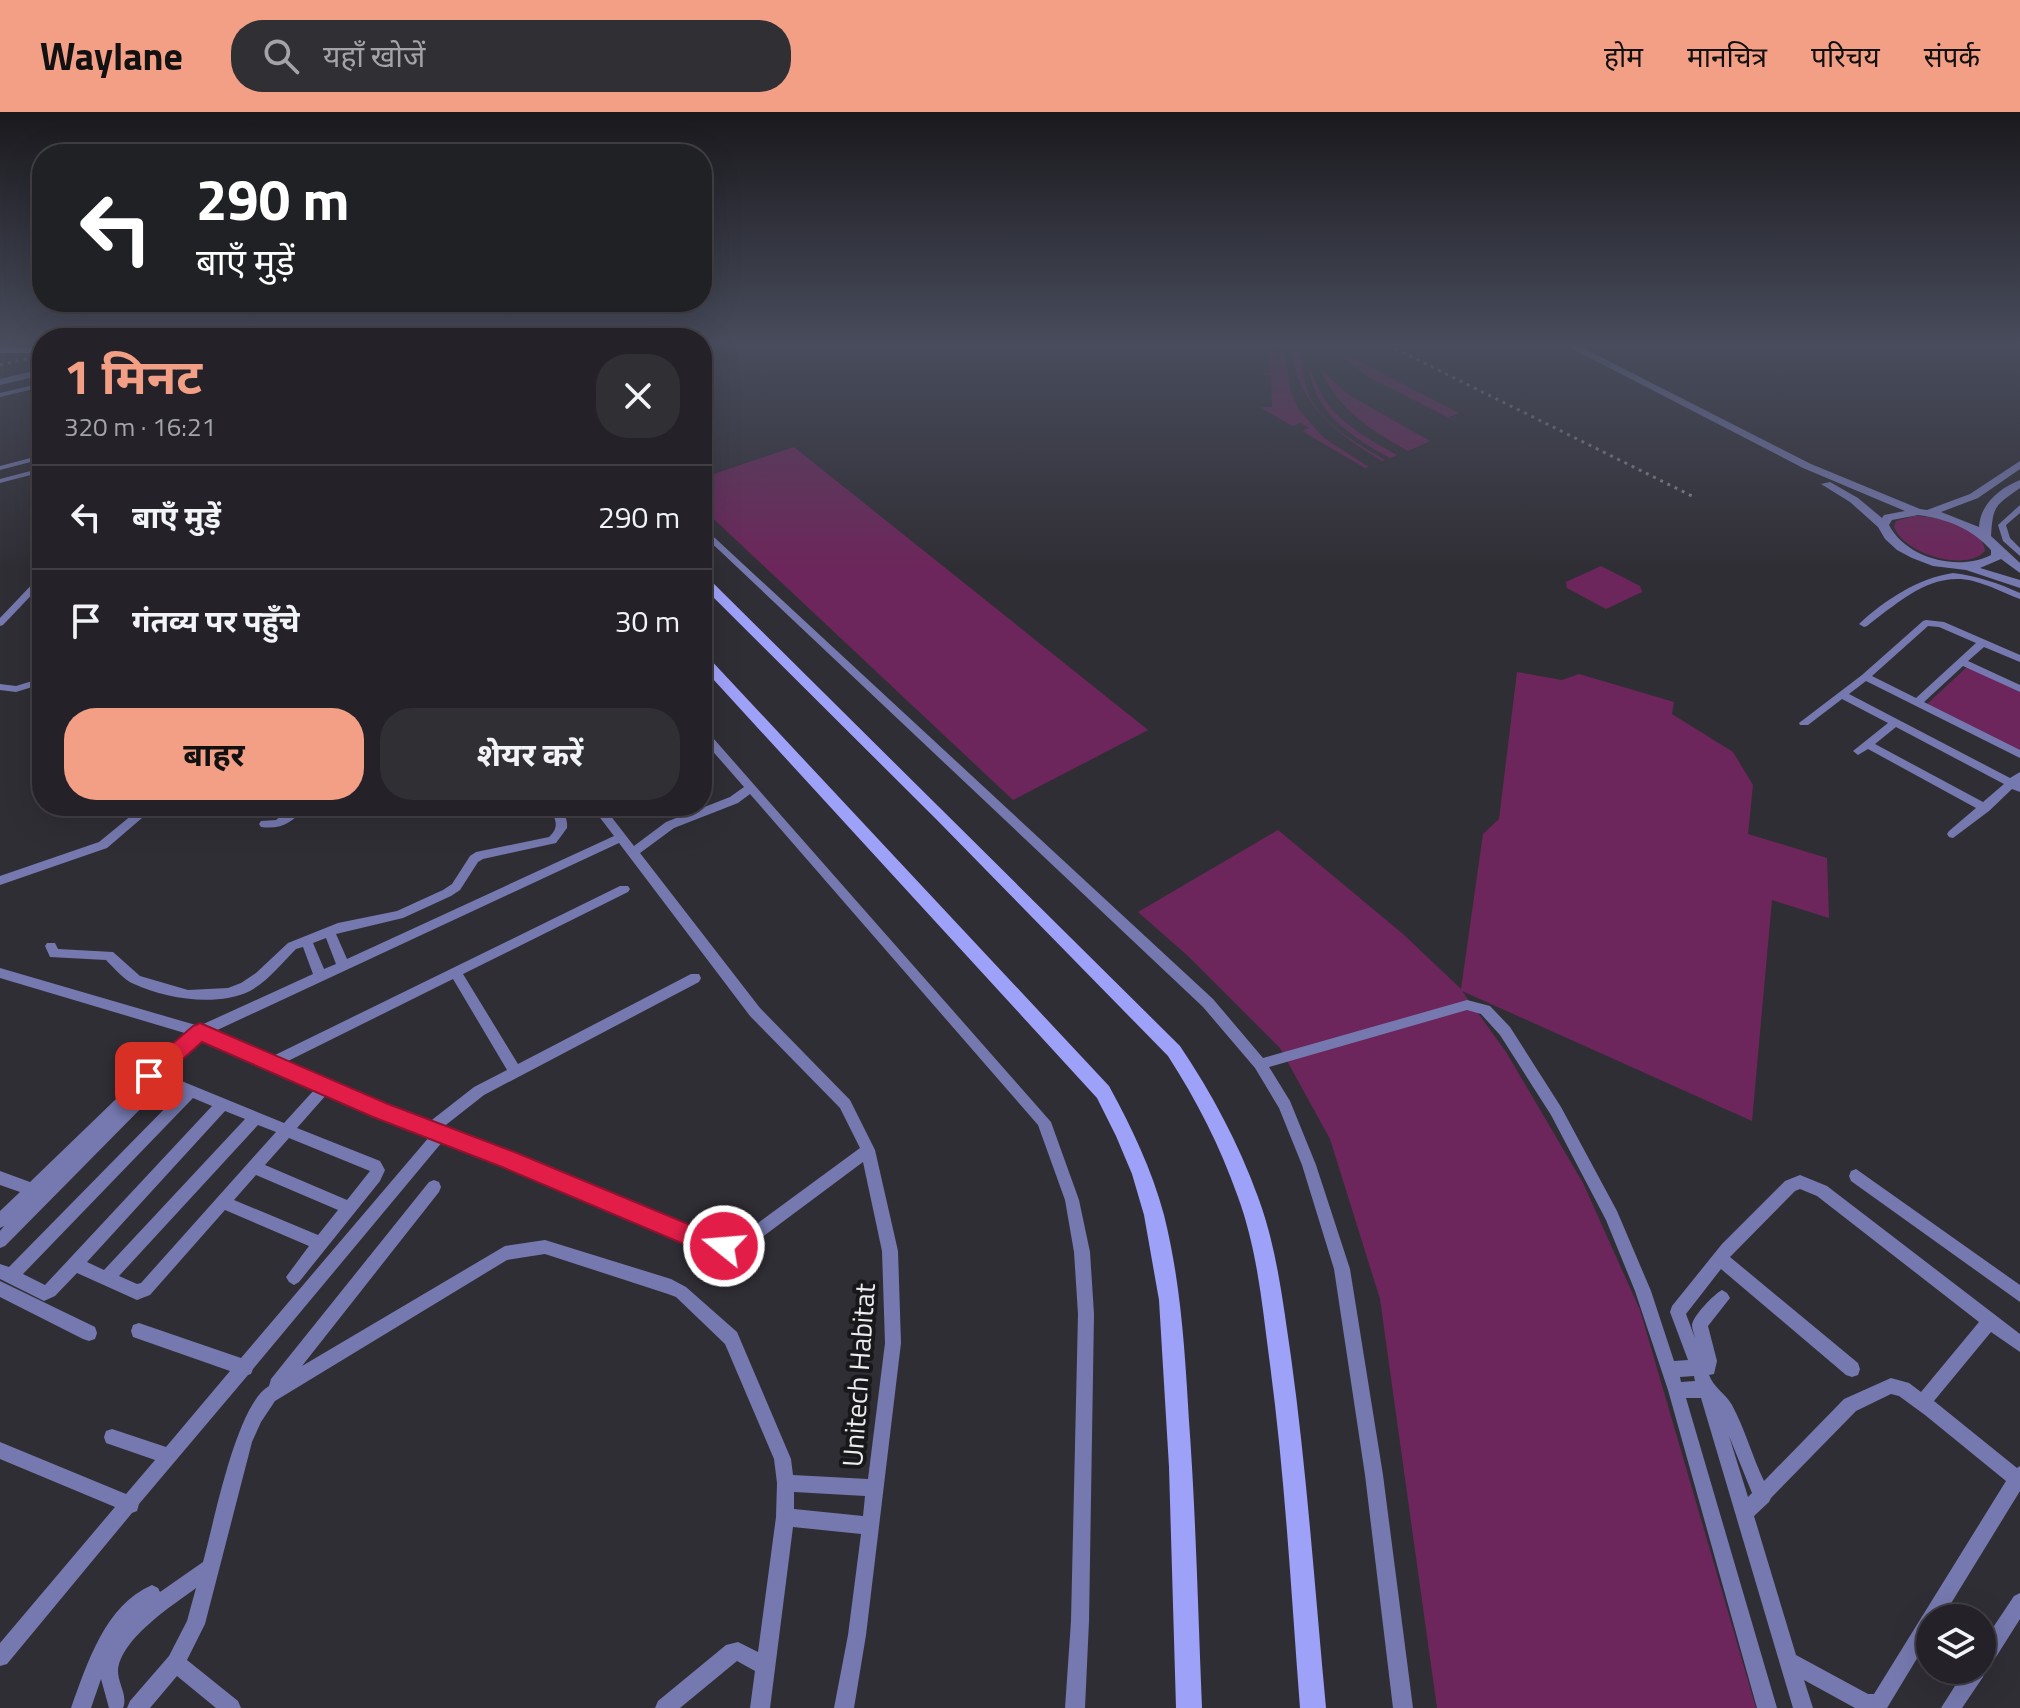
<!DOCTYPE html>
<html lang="hi">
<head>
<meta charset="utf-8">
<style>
	:root { --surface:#242228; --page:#302f34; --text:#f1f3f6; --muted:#a3a4a8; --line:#413f45; --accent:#f39f86 }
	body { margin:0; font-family:"Titillium Web","Noto Sans Devanagari",sans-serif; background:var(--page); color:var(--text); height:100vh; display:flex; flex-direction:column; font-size:30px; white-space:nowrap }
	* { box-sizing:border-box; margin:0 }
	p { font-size:26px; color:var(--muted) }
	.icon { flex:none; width:44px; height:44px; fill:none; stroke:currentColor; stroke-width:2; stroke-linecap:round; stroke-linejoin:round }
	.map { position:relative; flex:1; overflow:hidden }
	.drawer { position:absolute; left:32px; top:216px; width:680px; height:488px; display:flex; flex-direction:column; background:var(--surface); border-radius:32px; box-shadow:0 8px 32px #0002,0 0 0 2px var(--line) }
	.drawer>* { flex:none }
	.guide { position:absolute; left:32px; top:32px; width:680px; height:168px; border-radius:32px; box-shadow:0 8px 32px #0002,0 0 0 2px var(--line); background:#202124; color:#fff; overflow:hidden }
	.tools { position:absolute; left:1916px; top:1492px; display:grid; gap:16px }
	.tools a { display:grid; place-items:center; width:80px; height:80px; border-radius:50%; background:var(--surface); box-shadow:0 8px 32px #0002,0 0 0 2px var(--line); font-size:40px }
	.pin { position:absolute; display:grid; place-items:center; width:68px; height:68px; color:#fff; margin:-34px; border-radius:16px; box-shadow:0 4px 12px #0006 }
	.me { position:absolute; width:88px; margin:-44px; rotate:287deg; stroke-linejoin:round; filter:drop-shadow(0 0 6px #0008) }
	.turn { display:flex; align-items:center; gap:28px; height:168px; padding:0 32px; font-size:36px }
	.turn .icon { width:104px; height:104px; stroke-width:2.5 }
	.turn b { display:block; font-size:56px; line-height:68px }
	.round { display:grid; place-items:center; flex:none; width:84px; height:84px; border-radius:32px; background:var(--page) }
	.overview { display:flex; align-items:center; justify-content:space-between; height:136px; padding:0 32px }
	h1 { font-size:48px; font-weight:700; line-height:60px; color:var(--accent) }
	.action { display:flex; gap:16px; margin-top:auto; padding:16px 32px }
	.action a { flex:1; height:92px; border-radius:32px; background:var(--accent); color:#111; font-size:32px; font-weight:700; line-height:92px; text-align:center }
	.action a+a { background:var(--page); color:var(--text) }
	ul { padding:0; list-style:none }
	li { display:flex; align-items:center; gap:24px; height:104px; padding:0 32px; border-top:2px solid var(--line) }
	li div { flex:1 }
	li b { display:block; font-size:30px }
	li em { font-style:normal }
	header { display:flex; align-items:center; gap:48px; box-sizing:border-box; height:112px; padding:0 40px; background:var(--accent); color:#111 }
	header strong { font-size:38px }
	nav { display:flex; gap:44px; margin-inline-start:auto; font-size:28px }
	.search { width:560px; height:72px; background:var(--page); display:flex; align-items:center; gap:20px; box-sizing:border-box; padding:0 28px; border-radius:32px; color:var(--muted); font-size:30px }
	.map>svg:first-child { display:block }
</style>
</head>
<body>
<header>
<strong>Waylane</strong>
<div class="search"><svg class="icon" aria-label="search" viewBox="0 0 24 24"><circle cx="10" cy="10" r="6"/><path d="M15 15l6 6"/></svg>यहाँ खोजें</div>
<nav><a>होम</a><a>मानचित्र</a><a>परिचय</a><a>संपर्क</a></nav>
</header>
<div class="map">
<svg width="2020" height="1596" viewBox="0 0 2020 1596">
	<rect width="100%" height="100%" fill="#302e35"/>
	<g fill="#6d265b">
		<polygon points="1265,233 1285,233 1291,281 1299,298 1324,326 1369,355 1365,356 1302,319 1309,316 1301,311 1292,314 1260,295 1272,295 1271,264 1256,261 1270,261 1268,235"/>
		<path d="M1291 233H1299C1303 245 1302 258 1305 271 1313 308 1355 330 1385 348L1382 349C1337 322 1294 290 1291 233Z"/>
		<polygon points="1328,233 1459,301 1449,305 1459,311 1368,265"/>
		<path d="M1308 253C1314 264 1318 277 1325 288 1342 313 1370 328 1397 343L1390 346C1350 324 1314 301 1308 253Z"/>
		<path d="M1320 257 1349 283 1430 329 1408 339C1369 317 1339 298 1320 257Z"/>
		<polygon points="794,335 1148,618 1013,688 702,396 702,366"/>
		<path d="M1914 404C1935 404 1983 412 1985 439 1965 461 1903 441 1894 415L1896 409Z"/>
		<polygon points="1601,454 1640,474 1642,480 1606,497 1567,476 1566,470"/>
		<polygon points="1967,555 2020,580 2020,639 1927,592"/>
		<polygon points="1517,560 1562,568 1579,562 1674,590 1672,602 1733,640 1753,673 1748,722 1827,746 1829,806 1772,788 1752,1009 1462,879 1506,940 1583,1071 1640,1198 1756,1596 1437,1596 1380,1187 1330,1027 1280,936 1188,844 1138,800 1278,718 1403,822 1461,877 1483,722 1499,707"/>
	</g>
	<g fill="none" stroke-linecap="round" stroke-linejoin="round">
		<g fill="#7679af" fill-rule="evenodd">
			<polygon points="42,271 42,275 0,285 0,281"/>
			<polygon points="42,343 42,347 0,358 0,354"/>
			<polygon points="42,356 42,360 0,371 0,367"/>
			<polygon points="2020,393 2020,401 2006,413 2010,426 2020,436 2020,444 2003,429 1998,413"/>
			<path d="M702 414 1213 887 1263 946 1467 888 1490 894 1510 915 1561 995 1617 1099 1651 1179 1674 1249 1688 1248 1670 1200 1672 1194 1722 1132 1785 1069 1800 1063 1827 1074 2020 1222V1240L1991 1220 1934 1289 2017 1356 2020 1354V1379L1942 1506H1930V1525L1887 1596H1855L1804 1568 1813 1596H1793L1701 1286H1686L1777 1596H1757L1668 1278 1635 1179 1606 1108 1551 1003 1500 923 1481 902 1467 898 1269 955 1290 989 1316 1053 1350 1157 1383 1363 1413 1596H1393L1365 1363 1334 1157 1302 1053 1279 996 1255 956 1203 895 702 422ZM1800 1077 1817 1084 1979 1210 1921 1280 1909 1271 1891 1266 1844 1287 1764 1369C1752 1344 1745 1317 1732 1293 1725 1281 1714 1276 1709 1263L1714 1262 1717 1249 1708 1214 1730 1186 1727 1181 1722 1178C1714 1182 1693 1204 1692 1213 1692 1217 1694 1221 1695 1226L1686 1202 1721 1157 1846 1263 1852 1265 1858 1263 1860 1257 1858 1251 1730 1145 1795 1079ZM1694 1264 1695 1269 1681 1270 1680 1265ZM1891 1282 1899 1284 1925 1303 2006 1369 1874 1582H1868L1796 1543 1754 1404 1769 1390 1771 1386 1856 1299ZM1729 1324 1752 1381 1748 1385Z"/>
			<path d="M1953 461C1977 464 1998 471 2020 481V487C2004 481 1989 473 1973 469 1931 459 1898 491 1867 514L1864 515 1859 512C1885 488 1918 466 1953 461Z"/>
			<polygon points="42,464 42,472 3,513 0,514 0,506 39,465"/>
			<path d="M1926 508 1944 510 2020 543V550L1984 535 1968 549 2020 573V580L1963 554 1924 590 2020 638V646L1866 569 1849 582 2010 666 2020 660V680L2012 677 1989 699 1953 726 1949 725 1947 722 1949 719 1976 696 1868 637 1858 643 1853 639 1888 611 1842 587 1808 613H1800L1799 611 1862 563 1923 509ZM1928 514 1939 515 1976 531 1916 586 1872 564ZM1896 615 2004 672 1983 690 1875 632Z"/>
			<polygon points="42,566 42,572 16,580 0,578 0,572 16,574"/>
			<path d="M702 617 706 618 1051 1010 1079 1088 1090 1140 1094 1202 1089 1509 1085 1596H1065L1071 1509 1078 1202 1074 1140 1065 1088 1038 1013 750 682 738 691 674 716 640 741 760 896 850 988 875 1038 898 1139 901 1231 866 1523 854 1596H834L848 1523 861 1422 793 1415 770 1596H750L755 1559 737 1549 680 1596H655L658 1589 726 1533 738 1530 758 1540 776 1405 777 1371 774 1347 725 1232 676 1185 668 1182 545 1142 507 1148 275 1289 261 1310 252 1330 205 1512 187 1548 238 1589 241 1596H216L177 1564 150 1596H127L130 1589 169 1544 187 1509 196 1476C173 1493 120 1527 118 1559 118 1572 128 1583 123 1596H109L101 1567 91 1596H71C87 1552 105 1493 152 1473L158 1476 160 1480 203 1450C214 1411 236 1293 269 1274L271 1267 429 1070 434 1068 439 1070 441 1075 439 1080 302 1254 505 1134 545 1128 671 1167 686 1175 737 1220 791 1347 793 1363 868 1367 885 1231 882 1139 863 1050 753 1132 734 1140H712L504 1053 443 1029 253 1257 251 1262 248 1263 139 1392 137 1399 132 1401 7 1552 0 1554V1531L115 1395 0 1347V1330L126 1382 155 1348 106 1331 104 1325 106 1319 112 1317 166 1335 230 1259 133 1225 131 1219 133 1213 139 1211 241 1246 430 1024 327 982 297 1016 380 1049 385 1058 380 1069 299 1170 294 1173 289 1170 286 1165 309 1134 225 1098 150 1183 137 1188 77 1161 55 1184 44 1189 0 1167V1152L9 1155 180 981 163 974 5 1134 0 1136V1119L4 1114 0 1116V1099L20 1080 0 1073V1059L30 1070 144 960 188 922 0 866V856L199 914 313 862 303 835 296 837C282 851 268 869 250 879 217 895 166 887 134 872 124 868 114 856 106 848L50 845 45 834 47 831H55L58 837 113 840 140 864 188 878 228 876 241 871 256 861 288 831 338 811 397 799 443 778 452 772 470 744 476 740 549 725C561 714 555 705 547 694H559C564 701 568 707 567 716L556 731 483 747 478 750 460 778 451 784 403 806 336 822 347 847 614 724 591 694H603L634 734 666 710 730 685 744 675 702 627ZM619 731 750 904 840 996 860 1036 743 1122 734 1126H712L514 1043 442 1016 484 983 699 870 701 866 699 862H691L518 952 463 862 628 780 630 777 628 774H620L271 945 213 920ZM326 826 336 852 324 857 313 831ZM453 867 507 958 474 975 428 1011 284 951ZM202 927 315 977 284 1011 162 961ZM193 986 212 994 45 1173 23 1162ZM225 999 245 1007 104 1158 87 1150ZM258 1013 276 1020 141 1171 137 1172 119 1164ZM289 1026 370 1059 347 1088 265 1053ZM256 1063 338 1098 318 1123 234 1088ZM794 1380 865 1384 863 1404 794 1397Z"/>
			<polygon points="143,694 156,694 107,736 0,773 0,764 99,730"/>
			<path d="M293 694H305C294 710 281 718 261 715L259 712 261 709 276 708Z"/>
			<polygon points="1856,1057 2020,1173 2020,1190 1851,1069 1849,1064 1851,1059"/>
			<polygon points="0,1169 95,1215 97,1221 95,1227 89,1229 83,1227 0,1185"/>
			<polygon points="2020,1481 2020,1507 1989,1556 1985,1557 1983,1565 1962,1596 1941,1596 1965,1558 1982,1558 1982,1532 2014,1484"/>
		</g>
		<g fill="#7679af" fill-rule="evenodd">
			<path d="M1565 233H1577L1811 352 1920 397 1927 398 1970 382 2020 349V357L1978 386 1941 400 1979 415C1980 392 2000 376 2020 368V376C1995 394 1993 393 1991 424L2020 451V461L2001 447 1980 456 2020 468V476L1966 458 1933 454 1912 446 1897 438 1885 427 1878 415 1850 390 1821 372 1830 370 1858 386 1882 406 1884 403 1905 399 1803 356ZM1918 403C1947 407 1971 416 1991 438V443C1958 460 1906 446 1889 413L1892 408Z"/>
			<polygon points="42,257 42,263 0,273 0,267"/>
		</g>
		<g fill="#9ea1f8" fill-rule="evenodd">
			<rect x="0" y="235" width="42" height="6"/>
			<path d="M702 463 706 464 1180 934C1212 982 1238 1030 1258 1085 1277 1136 1283 1191 1291 1245 1307 1361 1315 1479 1326 1596H1300C1291 1479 1285 1362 1269 1245 1262 1191 1257 1137 1238 1085 1220 1034 1197 989 1168 944L937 708 702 474Z"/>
			<path d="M702 543 707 544 1109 974C1132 1016 1152 1058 1164 1103 1181 1171 1185 1240 1189 1309 1196 1405 1198 1500 1202 1596H1176L1169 1355 1159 1188 1144 1103 1132 1062 1116 1024 1097 986 702 555Z"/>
		</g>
		<g stroke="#86858a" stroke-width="3" stroke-dasharray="3 5" stroke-linecap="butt">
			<polyline points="1388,233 1694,385"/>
			<polyline points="0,253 42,243"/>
		</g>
	</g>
	<linearGradient id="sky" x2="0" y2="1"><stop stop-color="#1a191d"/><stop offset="0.51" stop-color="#484c5c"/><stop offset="1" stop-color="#484c5c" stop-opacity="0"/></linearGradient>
	<rect width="2020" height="456" fill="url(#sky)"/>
	<polygon fill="#e11d48" stroke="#92132f" stroke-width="2" points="200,911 388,992 517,1041 712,1122 732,1126 736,1134 732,1142 724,1145 712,1144 502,1055 373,1005 202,930 156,971 149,973 142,971 139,964 142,958 193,914"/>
	<g text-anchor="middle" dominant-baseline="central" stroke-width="8" stroke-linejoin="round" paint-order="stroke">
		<g font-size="28" fill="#ecebef" stroke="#18171a">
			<text transform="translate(858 1263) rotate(-86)">Unitech Habitat</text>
		</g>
	</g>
</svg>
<div class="tools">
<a><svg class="icon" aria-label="layers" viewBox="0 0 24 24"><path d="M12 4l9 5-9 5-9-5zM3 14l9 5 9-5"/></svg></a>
</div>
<div class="pin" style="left:149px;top:964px;background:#d93025"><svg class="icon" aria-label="arrive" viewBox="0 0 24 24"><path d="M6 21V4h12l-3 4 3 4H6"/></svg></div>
<svg class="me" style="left:724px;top:1134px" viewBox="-20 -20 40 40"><circle r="17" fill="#e11d48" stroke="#fff" stroke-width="3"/><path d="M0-11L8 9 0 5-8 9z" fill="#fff"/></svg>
<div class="guide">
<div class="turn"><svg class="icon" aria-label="left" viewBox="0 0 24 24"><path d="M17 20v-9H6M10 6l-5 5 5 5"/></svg><div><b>290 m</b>बाएँ मुड़ें</div></div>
</div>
<section class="drawer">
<div class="overview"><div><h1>1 मिनट</h1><p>320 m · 16:21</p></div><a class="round"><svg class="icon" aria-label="close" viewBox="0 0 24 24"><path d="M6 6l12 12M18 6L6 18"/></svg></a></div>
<ul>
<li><svg class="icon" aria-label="left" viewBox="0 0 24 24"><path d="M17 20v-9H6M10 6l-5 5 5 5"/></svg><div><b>बाएँ मुड़ें</b></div><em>290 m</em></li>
<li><svg class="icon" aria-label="arrive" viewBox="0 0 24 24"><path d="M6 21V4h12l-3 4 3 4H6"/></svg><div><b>गंतव्य पर पहुँचे</b></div><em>30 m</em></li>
</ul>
<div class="action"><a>बाहर</a><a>शेयर करें</a></div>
</section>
</div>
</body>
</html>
